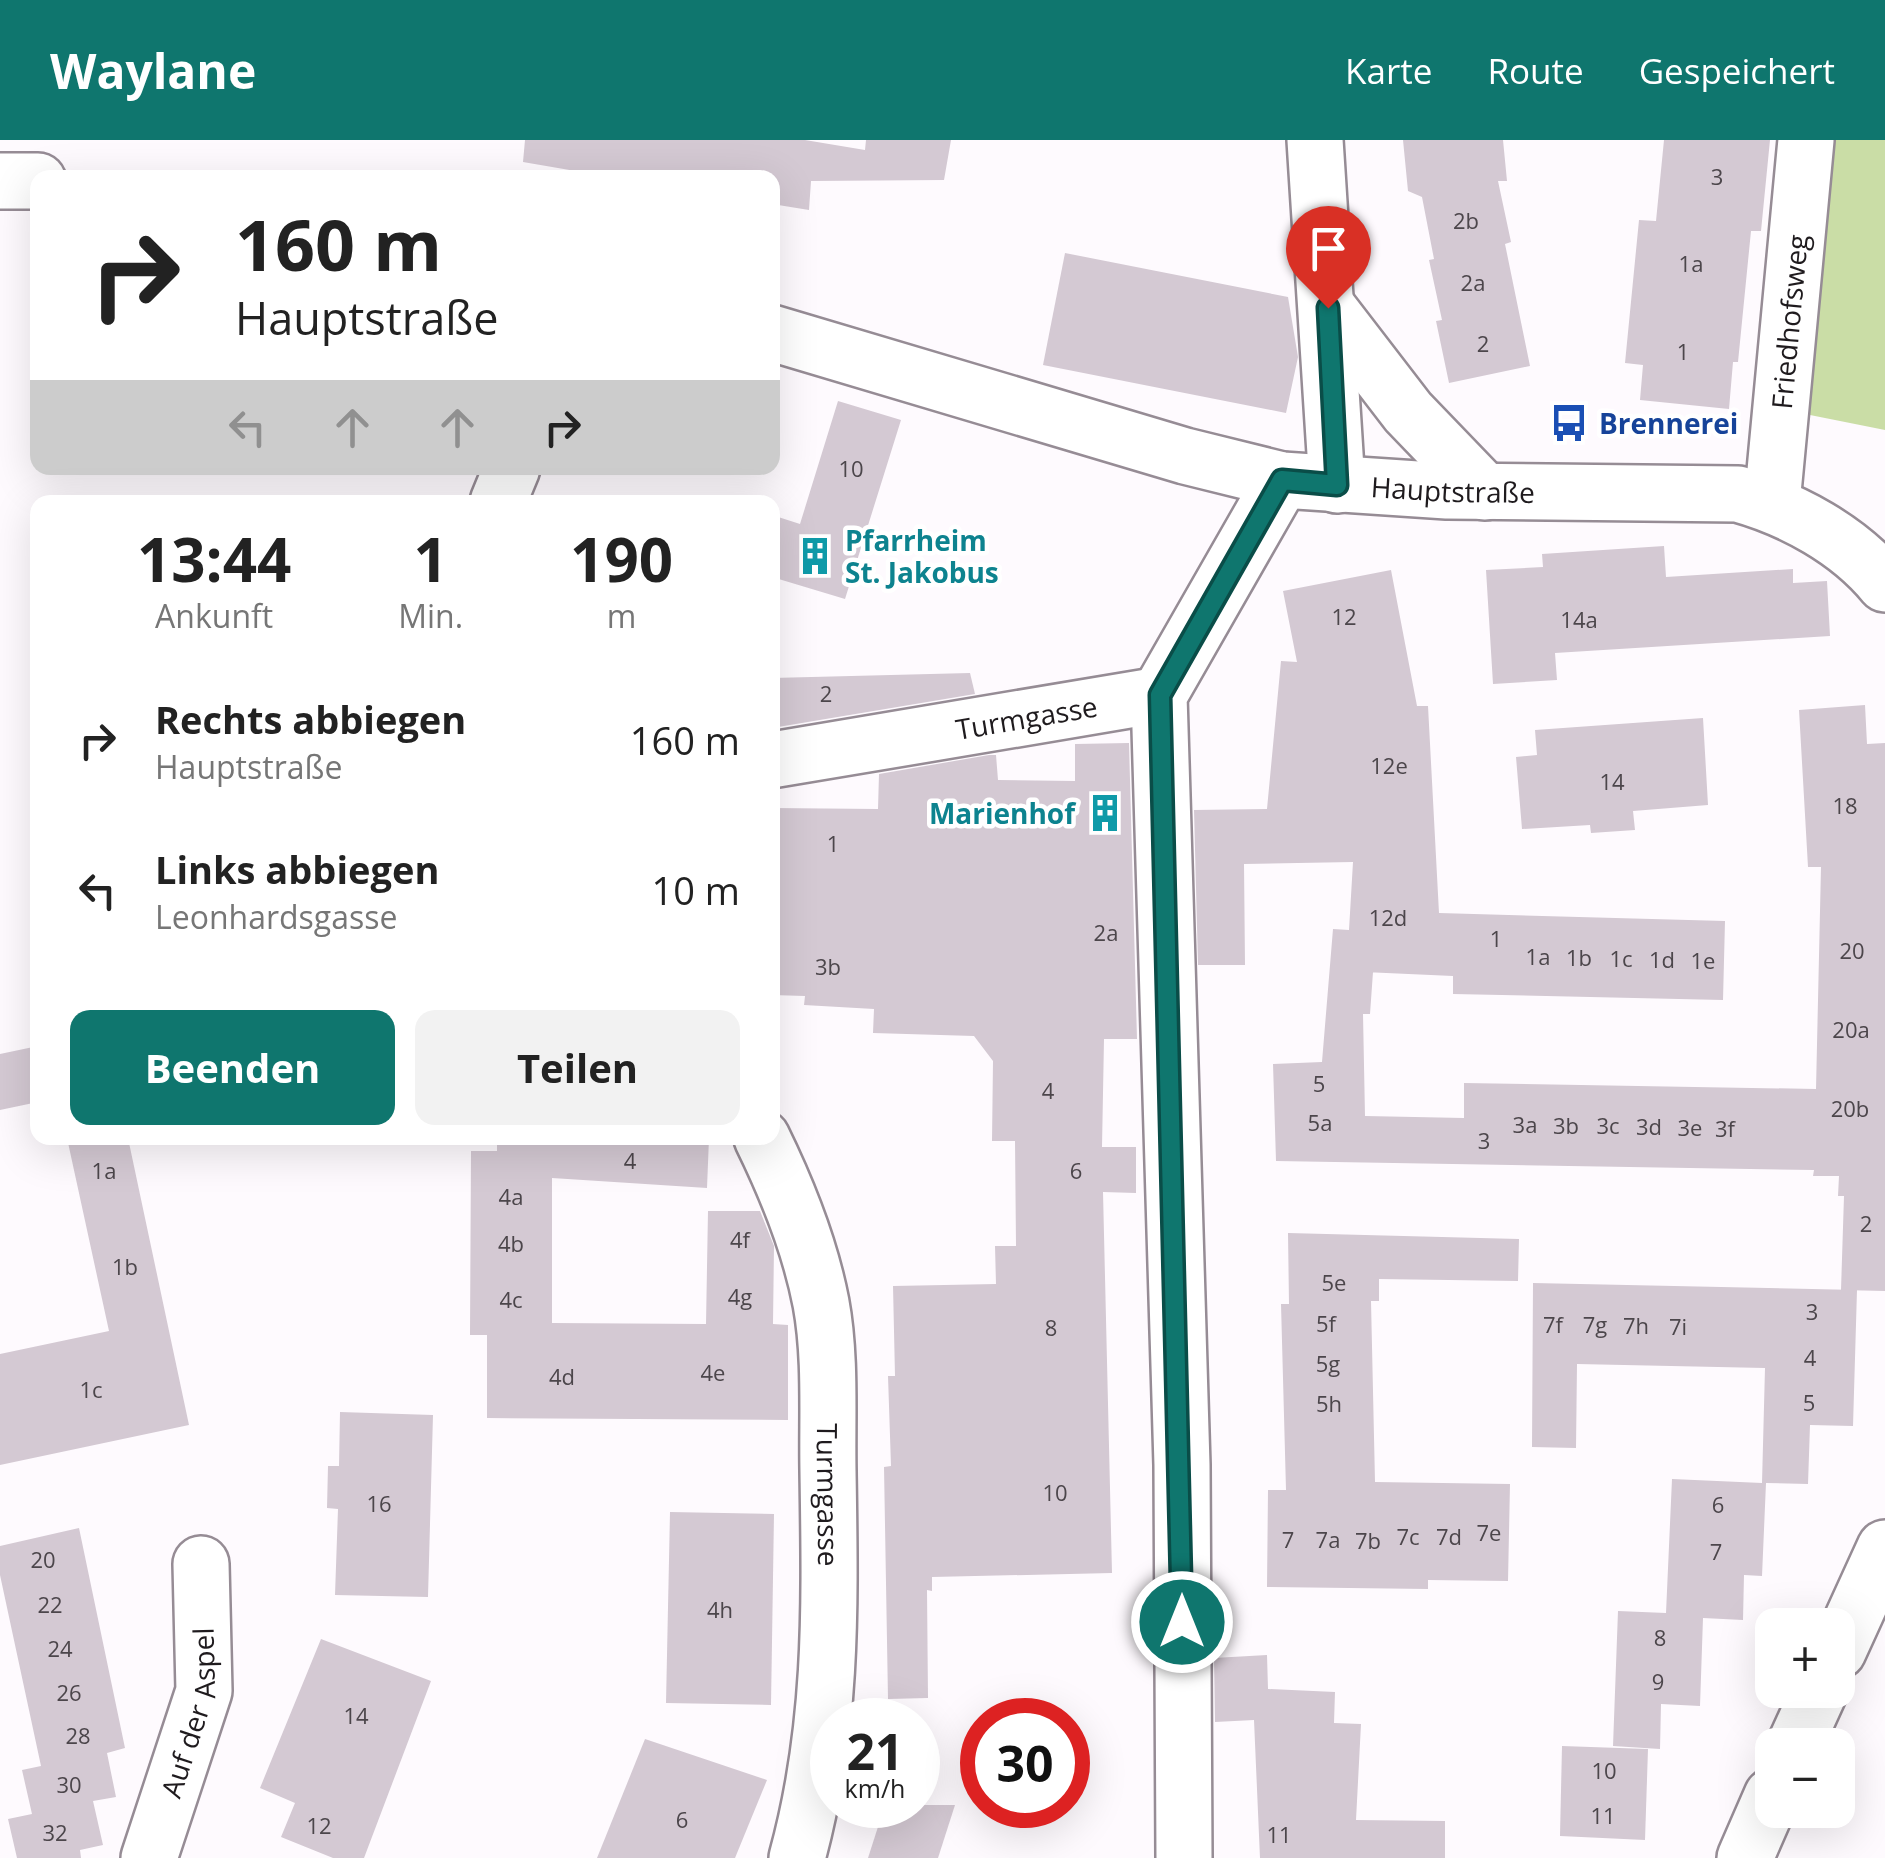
<!DOCTYPE html>
<html lang="de">
<head>
<meta charset="utf-8">
<style>
	:root { --surface:#fff; --page:#f2f2f2; --text:#222; --muted:#767676; --accent:#0f766e }
	body { margin:0; font-family:"Open Sans",sans-serif; background:var(--page); color:var(--text); height:100vh; display:flex; flex-direction:column; font-size:38px; white-space:nowrap }
	* { box-sizing:border-box; margin:0 }
	p { font-size:32px; color:var(--muted) }
	.icon { flex:none; width:55px; height:55px; fill:none; stroke:currentColor; stroke-width:2; stroke-linecap:round; stroke-linejoin:round }
	.map { position:relative; flex:1; overflow:hidden }
	.drawer { position:absolute; left:30px; top:355px; width:750px; height:650px; display:flex; flex-direction:column; background:var(--surface); border-radius:20px; box-shadow:0 10px 40px #0002 }
	.drawer>* { flex:none }
	.top-card { position:absolute; left:30px; top:30px; width:750px; height:305px; border-radius:20px; box-shadow:0 10px 40px #0002; background:#fff; color:var(--text); overflow:hidden }
	.tools { position:absolute; left:1755px; top:1468px; display:grid; gap:20px }
	.tools a { display:grid; place-items:center; width:100px; height:100px; border-radius:20px; background:var(--surface); box-shadow:0 10px 40px #0002; font-size:50px }
	.speed { position:absolute; left:810px; top:1558px; display:flex; gap:20px; font-size:50px; font-weight:700; text-align:center }
	.speed>* { display:grid; place-content:center; width:130px; height:130px; border-radius:50%; background:var(--surface); box-shadow:0 10px 40px #0002; line-height:1 }
	.speed small { font-size:25px; font-weight:400 }
	.speed .limit { border:15px solid #d22; background:#fff; color:#111 }
	.pin { position:absolute; display:grid; place-items:center; width:85px; height:85px; color:#fff; margin:-102px -42px; border-radius:50% 50% 50% 0; rotate:-45deg; box-shadow:0 0 10px #0007 }
	.pin .icon { rotate:45deg }
	.me { position:absolute; width:110px; margin:-55px; rotate:0deg; stroke-linejoin:round; filter:drop-shadow(0 0 8px #0008) }
	.turn { display:flex; align-items:center; gap:35px; height:210px; padding:0 40px; font-size:45px }
	.turn .icon { width:130px; height:130px; stroke-width:2.5 }
	.turn b { display:block; font-size:70px; line-height:85px }
	.lanes { display:flex; align-items:center; height:95px; padding:0 40px; background:#0003; justify-content:center; gap:50px; direction:ltr }
	.lanes .off { opacity:.35 }
	.eta { display:flex; justify-content:space-evenly; align-items:center; height:170px; text-align:center }
	.eta b { font-size:60px; font-weight:700; line-height:70px }
	.cta { display:flex; gap:20px; margin-top:auto; padding:20px 40px }
	.cta a { flex:1; height:115px; border-radius:20px; background:var(--accent); color:#fff; font-size:40px; font-weight:700; line-height:115px; text-align:center }
	.cta a+a { background:var(--page); color:var(--text) }
	ul { padding:0; list-style:none }
	li { display:flex; align-items:center; gap:30px; height:150px; padding:0 40px }
	li div { flex:1 }
	li b { display:block; font-size:38px }
	li em { font-style:normal }
	header { display:flex; align-items:center; gap:60px; box-sizing:border-box; height:140px; padding:0 50px; background:var(--accent); color:#fff }
	header strong { font-size:48px }
	nav { display:flex; gap:55px; margin-inline-start:auto; font-size:35px }
	.map>svg:first-child { display:block }
</style>
</head>
<body>
<header>
<strong>Waylane</strong>
<nav><a>Karte</a><a>Route</a><a>Gespeichert</a></nav>
</header>
<div class="map">
<svg width="1885" height="1718" viewBox="0 0 1885 1718">
	<rect width="100%" height="100%" fill="#fefafe"/>
	<polygon fill="#cadda6" points="1835,0 1885,0 1885,290 1805,274"/>
	<g fill="#d4c9d3">
		<polygon points="525,0 805,0 865,10 866,0 951,0 944,40 811,41 809,70 772,64 772,38 616,38 523,22"/>
		<polygon points="1403,0 1503,0 1507,41 1498,41 1511,102 1505,104 1530,226 1449,243 1436,181 1442,180 1429,120 1434,119 1422,57 1408,51"/>
		<polygon points="1664,0 1770,0 1761,91 1751,91 1738,222 1733,222 1729,269 1640,260 1643,225 1625,223 1639,80 1656,81"/>
		<polygon points="1065,113 1288,157 1298,217 1286,273 1043,225"/>
		<polygon points="838,261 901,280 845,459 772,437 772,375 800,384"/>
		<polygon points="1664,406 1666,437 1793,429 1793,443 1827,441 1830,496 1555,513 1557,540 1493,544 1486,430 1543,427 1542,414"/>
		<polygon points="1391,430 1417,566 1428,566 1439,773 1725,781 1723,860 1453,854 1453,836 1364,832 1373,832 1370,874 1363,874 1365,976 1464,978 1464,943 1816,949 1821,727 1808,727 1799,570 1865,565 1867,604 1885,603 1885,1151 1841,1150 1844,1056 1838,1056 1839,1036 1813,1036 1814,1030 1276,1021 1273,924 1322,922 1333,789 1349,790 1353,722 1244,724 1245,825 1198,825 1194,670 1267,669 1281,521 1297,522 1283,451"/>
		<polygon points="970,533 975,554 772,588 772,538"/>
		<polygon points="1703,578 1708,665 1633,671 1635,690 1591,693 1590,685 1522,689 1516,617 1537,615 1535,590"/>
		<polygon points="1129,603 1137,899 1104,899 1102,1007 1136,1007 1136,1053 1103,1052 1112,1433 932,1437 932,1451 927,1450 928,1558 888,1559 884,1327 891,1326 888,1236 895,1236 893,1146 996,1144 995,1106 1016,1106 1015,1001 992,1001 993,921 974,896 873,893 874,869 804,865 805,856 772,855 772,668 878,669 879,634 989,615 996,615 998,640 1075,641 1075,604"/>
		<polygon points="38,906 38,962 0,970 0,914"/>
		<polygon points="67,998 128,998 189,1285 0,1325 0,1214 109,1191"/>
		<polygon points="497,998 709,998 707,1048 552,1038 552,1183 706,1184 708,1071 760,1071 774,1106 773,1184 788,1185 788,1280 487,1278 487,1195 470,1195 471,1011 497,1011"/>
		<polygon points="1288,1093 1519,1099 1518,1141 1379,1139 1379,1161 1371,1161 1375,1342 1510,1344 1508,1441 1428,1440 1428,1449 1267,1447 1268,1350 1286,1350 1281,1164 1289,1164"/>
		<polygon points="1533,1143 1857,1150 1853,1286 1810,1285 1808,1344 1766,1343 1762,1436 1744,1435 1743,1480 1703,1478 1700,1566 1661,1564 1660,1609 1613,1606 1618,1471 1666,1473 1672,1339 1762,1343 1765,1228 1577,1224 1576,1308 1532,1307"/>
		<polygon points="340,1272 433,1275 428,1457 335,1455 338,1369 327,1368 328,1326 339,1326"/>
		<polygon points="670,1372 774,1374 771,1565 666,1563"/>
		<polygon points="79,1388 125,1608 107,1613 116,1657 93,1661 103,1705 80,1710 81,1718 17,1718 8,1679 32,1674 22,1630 41,1626 0,1435 0,1406"/>
		<polygon points="321,1499 431,1541 364,1718 333,1718 281,1697 295,1663 260,1648"/>
		<polygon points="1267,1515 1268,1549 1335,1552 1334,1583 1361,1584 1356,1680 1445,1681 1445,1718 1260,1718 1254,1580 1215,1582 1214,1518"/>
		<polygon points="645,1599 767,1640 735,1718 597,1718"/>
		<polygon points="1562,1606 1648,1609 1645,1700 1560,1696"/>
		<polygon points="885,1665 955,1665 938,1718 868,1718"/>
	</g>
	<g fill="none" stroke-linecap="round" stroke-linejoin="round">
		<g stroke="#968c95" stroke-width="60">
			<g id="minor">
				<polyline points="1315,0 1337,345"/>
				<polyline points="0,41 38,41"/>
				<polyline points="1328,168 1408,272 1485,352"/>
				<path id="s1" d="M772 193 1185 316 1282 340 1447 351 1738 354C1792 369 1849 400 1885 444"/>
				<polyline points="498,362 512,328"/>
				<path id="s2" d="M1772 363 1806 0"/>
				<path id="s3" d="M772 620 1159 555"/>
				<path id="s4" d="M762 998C787 1049 810 1106 821 1163 831 1217 827 1276 828 1331 830 1465 833 1587 797 1718"/>
				<polyline points="1838,1511 1885,1408"/>
				<polyline points="1795,1605 1820,1550"/>
				<path id="s5" d="M149 1718 204 1551 201 1424"/>
				<polyline points="1184,1718 1182,1325 1159,555 1282,340"/>
				<polyline points="1745,1718 1772,1656"/>
			</g>
		</g>
		<use href="#minor" stroke="#fff" stroke-width="55"/>
	</g>
	<g fill="none" stroke-linecap="round" stroke-linejoin="round">
		<g stroke="#0a4d48" stroke-width="25">
			<polyline id="route" points="1182,1482 1160,555 1282,340 1337,345 1328,168"/>
		</g>
		<use href="#route" stroke="#0f766e" stroke-width="18"/>
	</g>
	<defs>
		<g id="bus-bare" transform="scale(3)"><path d="M-5-6H5V4H4V6H2V4H-2V6H-4V4H-5ZM-3.5-4V0h7V-4ZM-3.5 1.2v1.5H-2V1.2ZM2 1.2v1.5H3.5V1.2Z" fill="#1a4fb4" stroke="#fff" stroke-width="2.5" paint-order="stroke"/></g>
		<g id="building-bare" transform="scale(3)"><path d="M-4-6H4V6H1V3H-1V6H-4ZM-2.5-4.3h1.7v1.8h-1.7ZM.8-4.3h1.7v1.8H.8ZM-2.5-1h1.7V.8h-1.7ZM.8-1h1.7V.8H.8Z" fill="#0f9aa8" stroke="#fff" stroke-width="2.5" paint-order="stroke"/></g>
	</defs>
	<g fill-rule="evenodd">
		<use href="#bus-bare" x="1569" y="283"/>
		<use href="#building-bare" x="815" y="416"/>
		<use href="#building-bare" x="1105" y="673"/>
	</g>
	<g text-anchor="middle" dominant-baseline="central" stroke-width="9" stroke-linejoin="round" paint-order="stroke">
		<g font-size="22" fill="#4c464b">
			<text x="1717" y="36">3</text>
			<text x="1466" y="80">2b</text>
			<text x="1691" y="123">1a</text>
			<text x="1473" y="142">2a</text>
			<text x="1483" y="203">2</text>
			<text x="1683" y="211">1</text>
			<text x="851" y="328">10</text>
			<text x="1344" y="476">12</text>
			<text x="1579" y="479">14a</text>
			<text x="826" y="553">2</text>
			<text x="1389" y="625">12e</text>
			<text x="1612" y="641">14</text>
			<text x="1845" y="665">18</text>
			<text x="833" y="703">1</text>
			<text x="1388" y="777">12d</text>
			<text x="1106" y="792">2a</text>
			<text x="1496" y="798">1</text>
			<text x="1852" y="810">20</text>
			<text x="1538" y="816">1a</text>
			<text x="1579" y="817">1b</text>
			<text x="1621" y="818">1c</text>
			<text x="1662" y="819">1d</text>
			<text x="1703" y="820">1e</text>
			<text x="828" y="826">3b</text>
			<text x="1851" y="889">20a</text>
			<text x="1319" y="943">5</text>
			<text x="1048" y="950">4</text>
			<text x="1850" y="968">20b</text>
			<text x="1320" y="982">5a</text>
			<text x="1525" y="984">3a</text>
			<text x="1566" y="985">3b</text>
			<text x="1608" y="985">3c</text>
			<text x="1649" y="986">3d</text>
			<text x="1690" y="987">3e</text>
			<text x="1725" y="988">3f</text>
			<text x="1484" y="1000">3</text>
			<text x="630" y="1020">4</text>
			<text x="104" y="1030">1a</text>
			<text x="1076" y="1030">6</text>
			<text x="511" y="1056">4a</text>
			<text x="1866" y="1083">2</text>
			<text x="740" y="1099">4f</text>
			<text x="511" y="1103">4b</text>
			<text x="125" y="1126">1b</text>
			<text x="1334" y="1142">5e</text>
			<text x="740" y="1156">4g</text>
			<text x="511" y="1159">4c</text>
			<text x="1812" y="1171">3</text>
			<text x="1326" y="1183">5f</text>
			<text x="1553" y="1184">7f</text>
			<text x="1595" y="1184">7g</text>
			<text x="1636" y="1185">7h</text>
			<text x="1678" y="1186">7i</text>
			<text x="1051" y="1187">8</text>
			<text x="1810" y="1217">4</text>
			<text x="1328" y="1223">5g</text>
			<text x="713" y="1232">4e</text>
			<text x="562" y="1236">4d</text>
			<text x="91" y="1249">1c</text>
			<text x="1809" y="1262">5</text>
			<text x="1329" y="1263">5h</text>
			<text x="1055" y="1352">10</text>
			<text x="379" y="1363">16</text>
			<text x="1718" y="1364">6</text>
			<text x="1489" y="1392">7e</text>
			<text x="1408" y="1396">7c</text>
			<text x="1449" y="1396">7d</text>
			<text x="1288" y="1399">7</text>
			<text x="1328" y="1399">7a</text>
			<text x="1368" y="1400">7b</text>
			<text x="1716" y="1411">7</text>
			<text x="43" y="1419">20</text>
			<text x="50" y="1464">22</text>
			<text x="720" y="1469">4h</text>
			<text x="1660" y="1497">8</text>
			<text x="60" y="1508">24</text>
			<text x="1658" y="1541">9</text>
			<text x="69" y="1552">26</text>
			<text x="356" y="1575">14</text>
			<text x="78" y="1595">28</text>
			<text x="1604" y="1630">10</text>
			<text x="69" y="1644">30</text>
			<text x="1603" y="1675">11</text>
			<text x="682" y="1679">6</text>
			<text x="319" y="1685">12</text>
			<text x="55" y="1692">32</text>
			<text x="1279" y="1694">11</text>
		</g>
		<g font-size="28" fill="#1f1b1e" stroke="#fff">
			<text stroke="none"><textPath href="#s2" startOffset="182">Friedhofsweg</textPath></text>
			<text stroke="none"><textPath href="#s1" startOffset="702">Hauptstraße</textPath></text>
			<text stroke="none"><textPath href="#s3" startOffset="258">Turmgasse</textPath></text>
			<text stroke="none"><textPath href="#s4" startOffset="368">Turmgasse</textPath></text>
			<text stroke="none"><textPath href="#s5" startOffset="152">Auf der Aspel</textPath></text>
		</g>
		<g font-size="28" font-weight="bold" fill="#164399" stroke="#fff" text-anchor="start">
			<text x="1599" y="283">Brennerei</text>
		</g>
		<g font-size="28" font-weight="bold" fill="#0d838f" stroke="#fff" text-anchor="start">
			<text x="845" y="400">Pfarrheim<tspan x="845" dy="32">St. Jakobus</tspan></text>
			<text x="1075" y="673" text-anchor="end">Marienhof</text>
		</g>
	</g>
</svg>
<div class="tools">
<a>+</a>
<a>−</a>
</div>
<div class="speed"><div>21<small>km/h</small></div><div class="limit">30</div></div>
<div class="pin" style="left:1328px;top:168px;background:#d93025"><svg class="icon" aria-label="arrive" viewBox="0 0 24 24"><path d="M6 21V4h12l-3 4 3 4H6"/></svg></div>
<svg class="me" style="left:1182px;top:1482px" viewBox="-20 -20 40 40"><circle r="17" fill="#0f766e" stroke="#fff" stroke-width="3"/><path d="M0-11L8 9 0 5-8 9z" fill="#fff"/></svg>
<div class="top-card">
<div class="turn"><svg class="icon" aria-label="right" viewBox="0 0 24 24"><path d="M7 20v-9h11M14 6l5 5-5 5"/></svg><div><b>160 m</b>Hauptstraße</div></div>
<div class="lanes"><svg class="icon off" aria-label="left" viewBox="0 0 24 24"><path d="M17 20v-9H6M10 6l-5 5 5 5"/></svg><svg class="icon off" aria-label="ahead" viewBox="0 0 24 24"><path d="M12 20V5M6 11l6-6 6 6"/></svg><svg class="icon off" aria-label="ahead" viewBox="0 0 24 24"><path d="M12 20V5M6 11l6-6 6 6"/></svg><svg class="icon" aria-label="right" viewBox="0 0 24 24"><path d="M7 20v-9h11M14 6l5 5-5 5"/></svg></div>
</div>
<section class="drawer">
<div class="eta">
<div><b>13:44</b><p>Ankunft</p></div>
<div><b>1</b><p>Min.</p></div>
<div><b>190</b><p>m</p></div>
</div>
<ul>
<li><svg class="icon" aria-label="right" viewBox="0 0 24 24"><path d="M7 20v-9h11M14 6l5 5-5 5"/></svg><div><b>Rechts abbiegen</b><p>Hauptstraße</p></div><em>160 m</em></li>
<li><svg class="icon" aria-label="left" viewBox="0 0 24 24"><path d="M17 20v-9H6M10 6l-5 5 5 5"/></svg><div><b>Links abbiegen</b><p>Leonhardsgasse</p></div><em>10 m</em></li>
</ul>
<div class="cta"><a>Beenden</a><a>Teilen</a></div>
</section>
</div>
</body>
</html>
